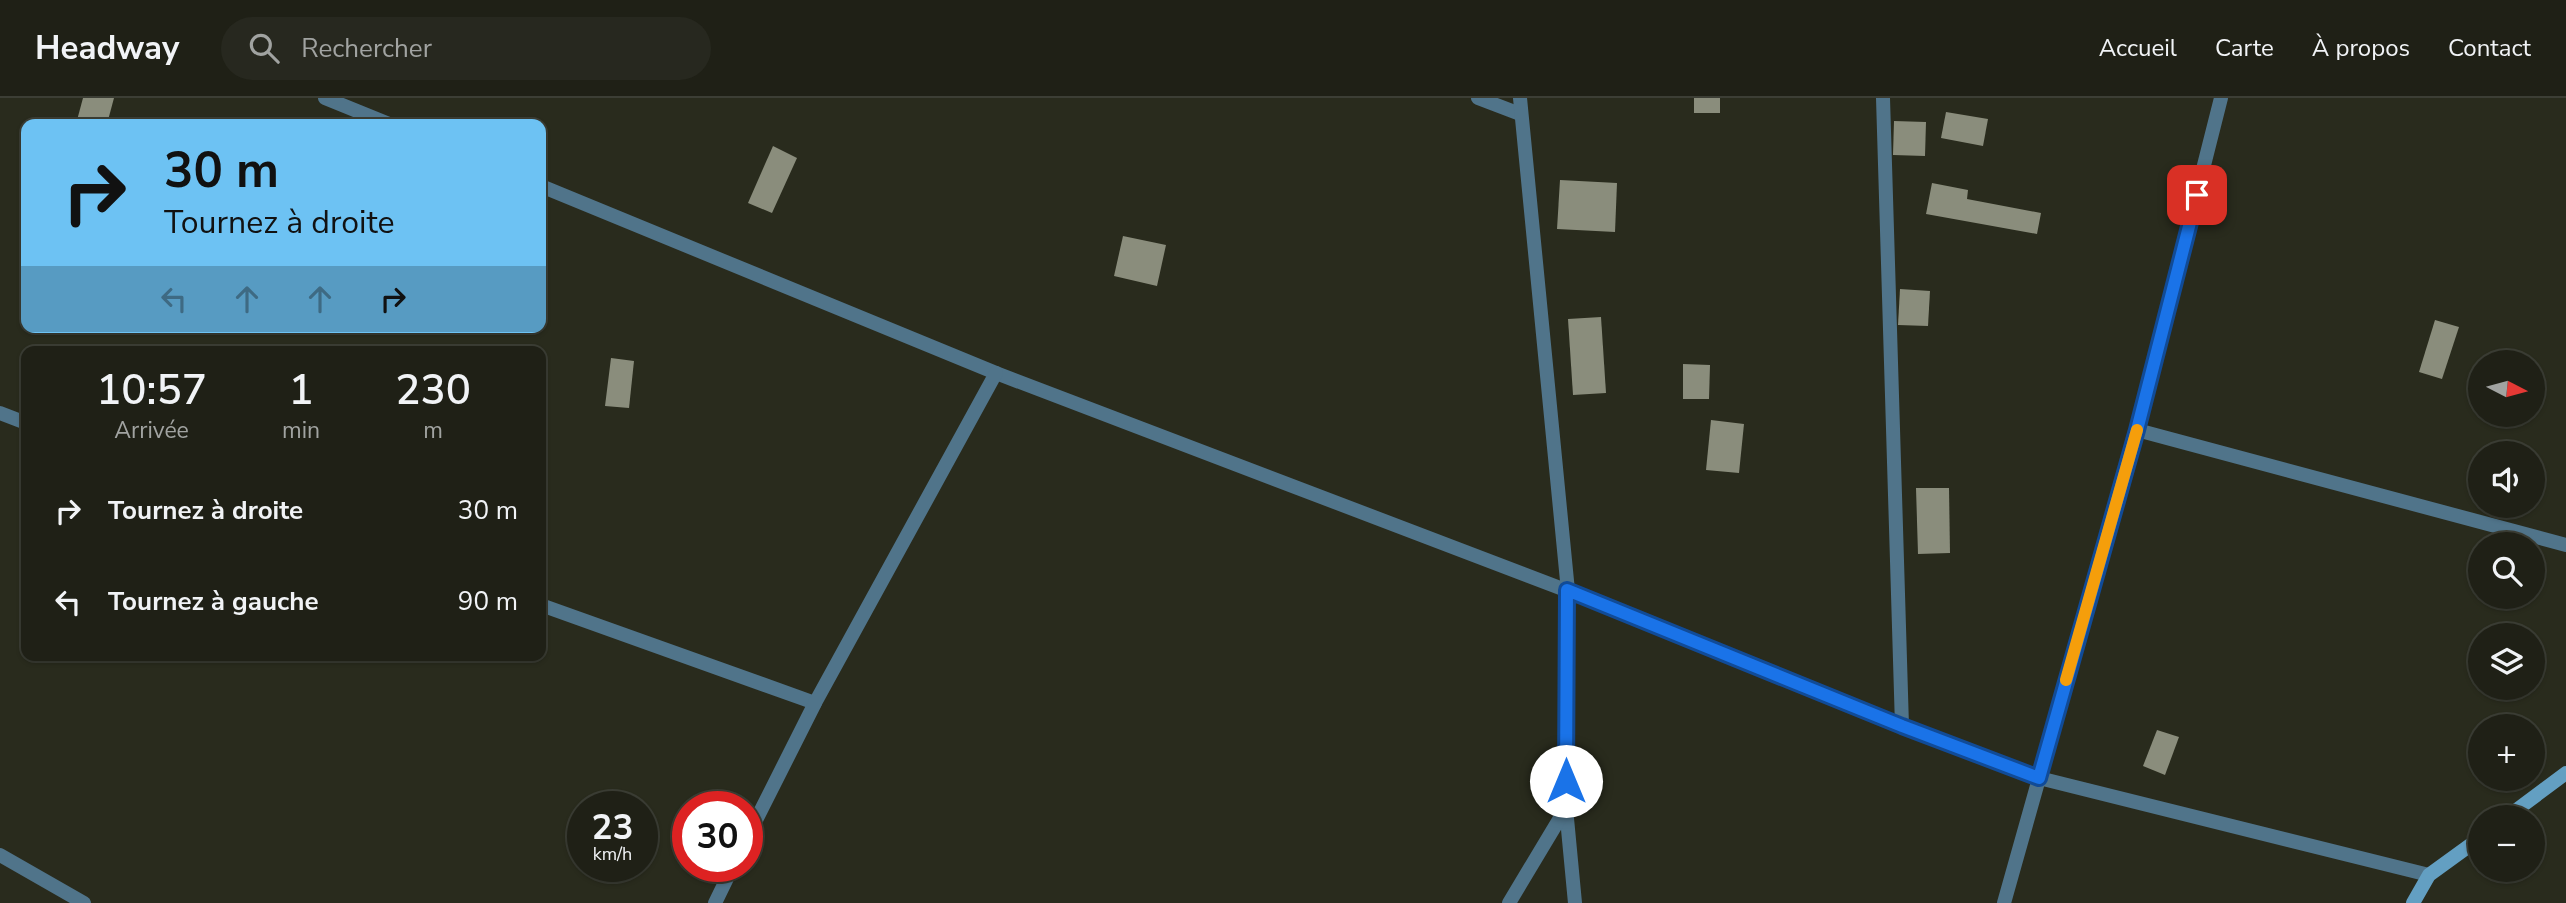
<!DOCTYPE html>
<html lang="fr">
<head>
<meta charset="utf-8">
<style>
	:root { --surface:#1f2016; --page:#27281f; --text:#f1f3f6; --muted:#a1a3a1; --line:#3c3e35 }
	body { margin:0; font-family:"Nunito Sans",sans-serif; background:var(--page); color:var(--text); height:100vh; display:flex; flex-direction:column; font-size:26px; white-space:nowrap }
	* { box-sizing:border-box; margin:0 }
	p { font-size:23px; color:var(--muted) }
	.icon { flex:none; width:38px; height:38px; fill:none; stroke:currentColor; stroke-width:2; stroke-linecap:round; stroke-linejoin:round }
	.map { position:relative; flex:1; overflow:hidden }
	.side { position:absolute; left:21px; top:248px; width:525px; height:315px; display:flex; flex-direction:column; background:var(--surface); border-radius:14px; box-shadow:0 2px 5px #0004,0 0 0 2px var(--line) }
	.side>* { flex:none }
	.banner { position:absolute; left:21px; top:21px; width:525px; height:214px; border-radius:14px; box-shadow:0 2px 5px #0004,0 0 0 2px var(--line); background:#6dc2f3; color:#111; overflow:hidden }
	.needle { width:46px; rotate:96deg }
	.tools { position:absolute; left:2468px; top:252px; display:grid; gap:14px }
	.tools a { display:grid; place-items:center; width:77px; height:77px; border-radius:50%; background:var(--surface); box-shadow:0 2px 5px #0004,0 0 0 2px var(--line); font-size:35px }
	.speed { position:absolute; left:567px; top:693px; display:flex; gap:14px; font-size:35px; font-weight:700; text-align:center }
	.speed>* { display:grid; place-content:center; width:91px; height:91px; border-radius:50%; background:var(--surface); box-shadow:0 2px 5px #0004,0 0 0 2px var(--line); line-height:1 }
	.speed small { font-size:18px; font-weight:400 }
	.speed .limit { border:10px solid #d22; background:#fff; color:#111 }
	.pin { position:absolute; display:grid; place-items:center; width:60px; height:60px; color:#fff; margin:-30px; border-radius:14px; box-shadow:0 4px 10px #0006 }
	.me { position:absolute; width:77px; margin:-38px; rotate:0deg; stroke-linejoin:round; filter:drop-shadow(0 0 5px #0008) }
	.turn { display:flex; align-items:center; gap:24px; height:147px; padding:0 28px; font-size:32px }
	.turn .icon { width:91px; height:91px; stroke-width:2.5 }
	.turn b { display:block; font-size:49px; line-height:60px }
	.lanes { display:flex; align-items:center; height:66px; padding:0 28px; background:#0003; justify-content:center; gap:35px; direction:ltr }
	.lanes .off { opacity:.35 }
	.eta { display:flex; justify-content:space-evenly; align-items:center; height:119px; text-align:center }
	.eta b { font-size:42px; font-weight:600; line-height:49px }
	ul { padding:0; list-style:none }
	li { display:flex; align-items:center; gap:21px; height:91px; padding:0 28px }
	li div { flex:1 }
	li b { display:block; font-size:26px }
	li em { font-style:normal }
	header { display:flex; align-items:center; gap:42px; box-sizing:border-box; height:98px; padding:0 35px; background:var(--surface); border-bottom:2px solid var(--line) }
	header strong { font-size:33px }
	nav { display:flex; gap:38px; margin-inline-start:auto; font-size:24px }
	.search { width:490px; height:63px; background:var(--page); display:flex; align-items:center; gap:18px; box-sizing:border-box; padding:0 24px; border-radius:38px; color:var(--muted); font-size:26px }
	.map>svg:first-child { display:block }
</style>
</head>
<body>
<header>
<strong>Headway</strong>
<div class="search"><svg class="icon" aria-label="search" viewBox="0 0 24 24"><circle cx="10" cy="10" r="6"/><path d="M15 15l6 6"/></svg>Rechercher</div>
<nav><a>Accueil</a><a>Carte</a><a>À propos</a><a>Contact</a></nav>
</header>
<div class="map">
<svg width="2566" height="805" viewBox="0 0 2566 805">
	<rect width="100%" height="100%" fill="#292b1d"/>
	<g fill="#8a8d7c">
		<polygon points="83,0 114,0 107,26 76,26"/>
		<rect x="1694" y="0" width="26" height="15"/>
		<polygon points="1946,14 1988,21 1983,48 1941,40"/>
		<polygon points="1894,23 1926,24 1925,58 1893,57"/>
		<polygon points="773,48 797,60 772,115 748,105"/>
		<polygon points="1560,82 1617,85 1615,134 1557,131"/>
		<polygon points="1932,85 1968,92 1967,101 2041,115 2037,136 1926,116"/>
		<polygon points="1123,138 1166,147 1157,188 1114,178"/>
		<polygon points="1900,191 1930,193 1928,228 1898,227"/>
		<polygon points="1601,219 1606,295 1573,297 1568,221"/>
		<polygon points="2435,222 2459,229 2442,281 2419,274"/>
		<polygon points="611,260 634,263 629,310 605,308"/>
		<polygon points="1683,266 1710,267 1709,301 1683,301"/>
		<polygon points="1711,322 1744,326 1739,375 1706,372"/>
		<polygon points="1916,390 1949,390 1950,455 1918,456"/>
		<polygon points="2157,632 2179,639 2165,677 2143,668"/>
	</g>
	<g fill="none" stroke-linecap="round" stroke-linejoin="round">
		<g stroke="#50748a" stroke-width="14">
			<polyline points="325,0 389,26"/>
			<polyline points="1478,0 1520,16"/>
			<polyline points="1520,0 1568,493 1566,710 1575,805"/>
			<polyline points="1883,0 1902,628"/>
			<polyline points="541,88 996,275 1568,493 1902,628 2039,680 2429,777"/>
			<polyline points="0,315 26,325"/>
			<polyline points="2137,332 2566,447"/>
			<polyline points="541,507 815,605"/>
			<polyline points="747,740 815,605 996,275"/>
			<polyline points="0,757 84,805"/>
			<polyline points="715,805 733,768"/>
			<polyline points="1509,805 1566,710"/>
			<polyline points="2004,805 2137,332 2221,0"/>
		</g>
		<g stroke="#639fc2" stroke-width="14">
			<polyline points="2507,719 2566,675"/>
			<polyline points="2413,805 2429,777 2480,740"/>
		</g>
	</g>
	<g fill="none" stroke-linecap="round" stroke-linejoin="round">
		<g stroke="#114b97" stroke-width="18">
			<polyline id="route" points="1566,683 1567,492 1902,628 2039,680 2137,332 2197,97"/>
		</g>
		<use href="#route" stroke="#1a73e8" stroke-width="12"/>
		<polyline stroke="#f59e0b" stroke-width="12" points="2066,582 2137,332"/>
	</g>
</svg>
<div class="tools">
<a><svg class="needle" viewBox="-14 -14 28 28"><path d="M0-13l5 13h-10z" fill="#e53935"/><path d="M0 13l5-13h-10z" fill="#a1a3a1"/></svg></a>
<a><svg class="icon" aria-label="sound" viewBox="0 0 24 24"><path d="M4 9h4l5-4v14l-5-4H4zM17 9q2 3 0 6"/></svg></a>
<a><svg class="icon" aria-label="search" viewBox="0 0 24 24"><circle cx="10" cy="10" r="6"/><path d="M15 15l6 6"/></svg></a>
<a><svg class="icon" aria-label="layers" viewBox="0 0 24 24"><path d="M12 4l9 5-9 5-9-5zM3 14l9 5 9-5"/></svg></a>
<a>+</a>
<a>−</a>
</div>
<div class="speed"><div>23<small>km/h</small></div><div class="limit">30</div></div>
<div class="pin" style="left:2197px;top:97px;background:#d93025"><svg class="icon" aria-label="arrive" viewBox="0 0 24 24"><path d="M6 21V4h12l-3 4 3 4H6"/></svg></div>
<svg class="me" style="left:1566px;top:683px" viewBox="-20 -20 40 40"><circle r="19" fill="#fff"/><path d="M0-13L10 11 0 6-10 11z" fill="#1a73e8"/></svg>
<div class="banner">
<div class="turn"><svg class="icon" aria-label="right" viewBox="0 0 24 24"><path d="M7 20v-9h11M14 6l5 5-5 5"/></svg><div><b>30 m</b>Tournez à droite</div></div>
<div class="lanes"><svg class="icon off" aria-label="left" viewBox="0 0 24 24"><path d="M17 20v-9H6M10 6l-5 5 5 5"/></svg><svg class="icon off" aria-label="ahead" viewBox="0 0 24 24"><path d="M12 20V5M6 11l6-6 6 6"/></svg><svg class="icon off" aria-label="ahead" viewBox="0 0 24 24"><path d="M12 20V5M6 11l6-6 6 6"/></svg><svg class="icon" aria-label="right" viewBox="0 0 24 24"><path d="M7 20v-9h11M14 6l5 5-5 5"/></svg></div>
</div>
<section class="side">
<div class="eta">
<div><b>10:57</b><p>Arrivée</p></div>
<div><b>1</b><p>min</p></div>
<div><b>230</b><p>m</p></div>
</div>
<ul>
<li><svg class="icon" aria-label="right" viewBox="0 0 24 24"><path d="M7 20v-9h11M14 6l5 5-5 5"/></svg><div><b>Tournez à droite</b></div><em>30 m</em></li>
<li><svg class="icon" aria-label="left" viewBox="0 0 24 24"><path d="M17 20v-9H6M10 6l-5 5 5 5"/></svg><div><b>Tournez à gauche</b></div><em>90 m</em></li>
</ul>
</section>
</div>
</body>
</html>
